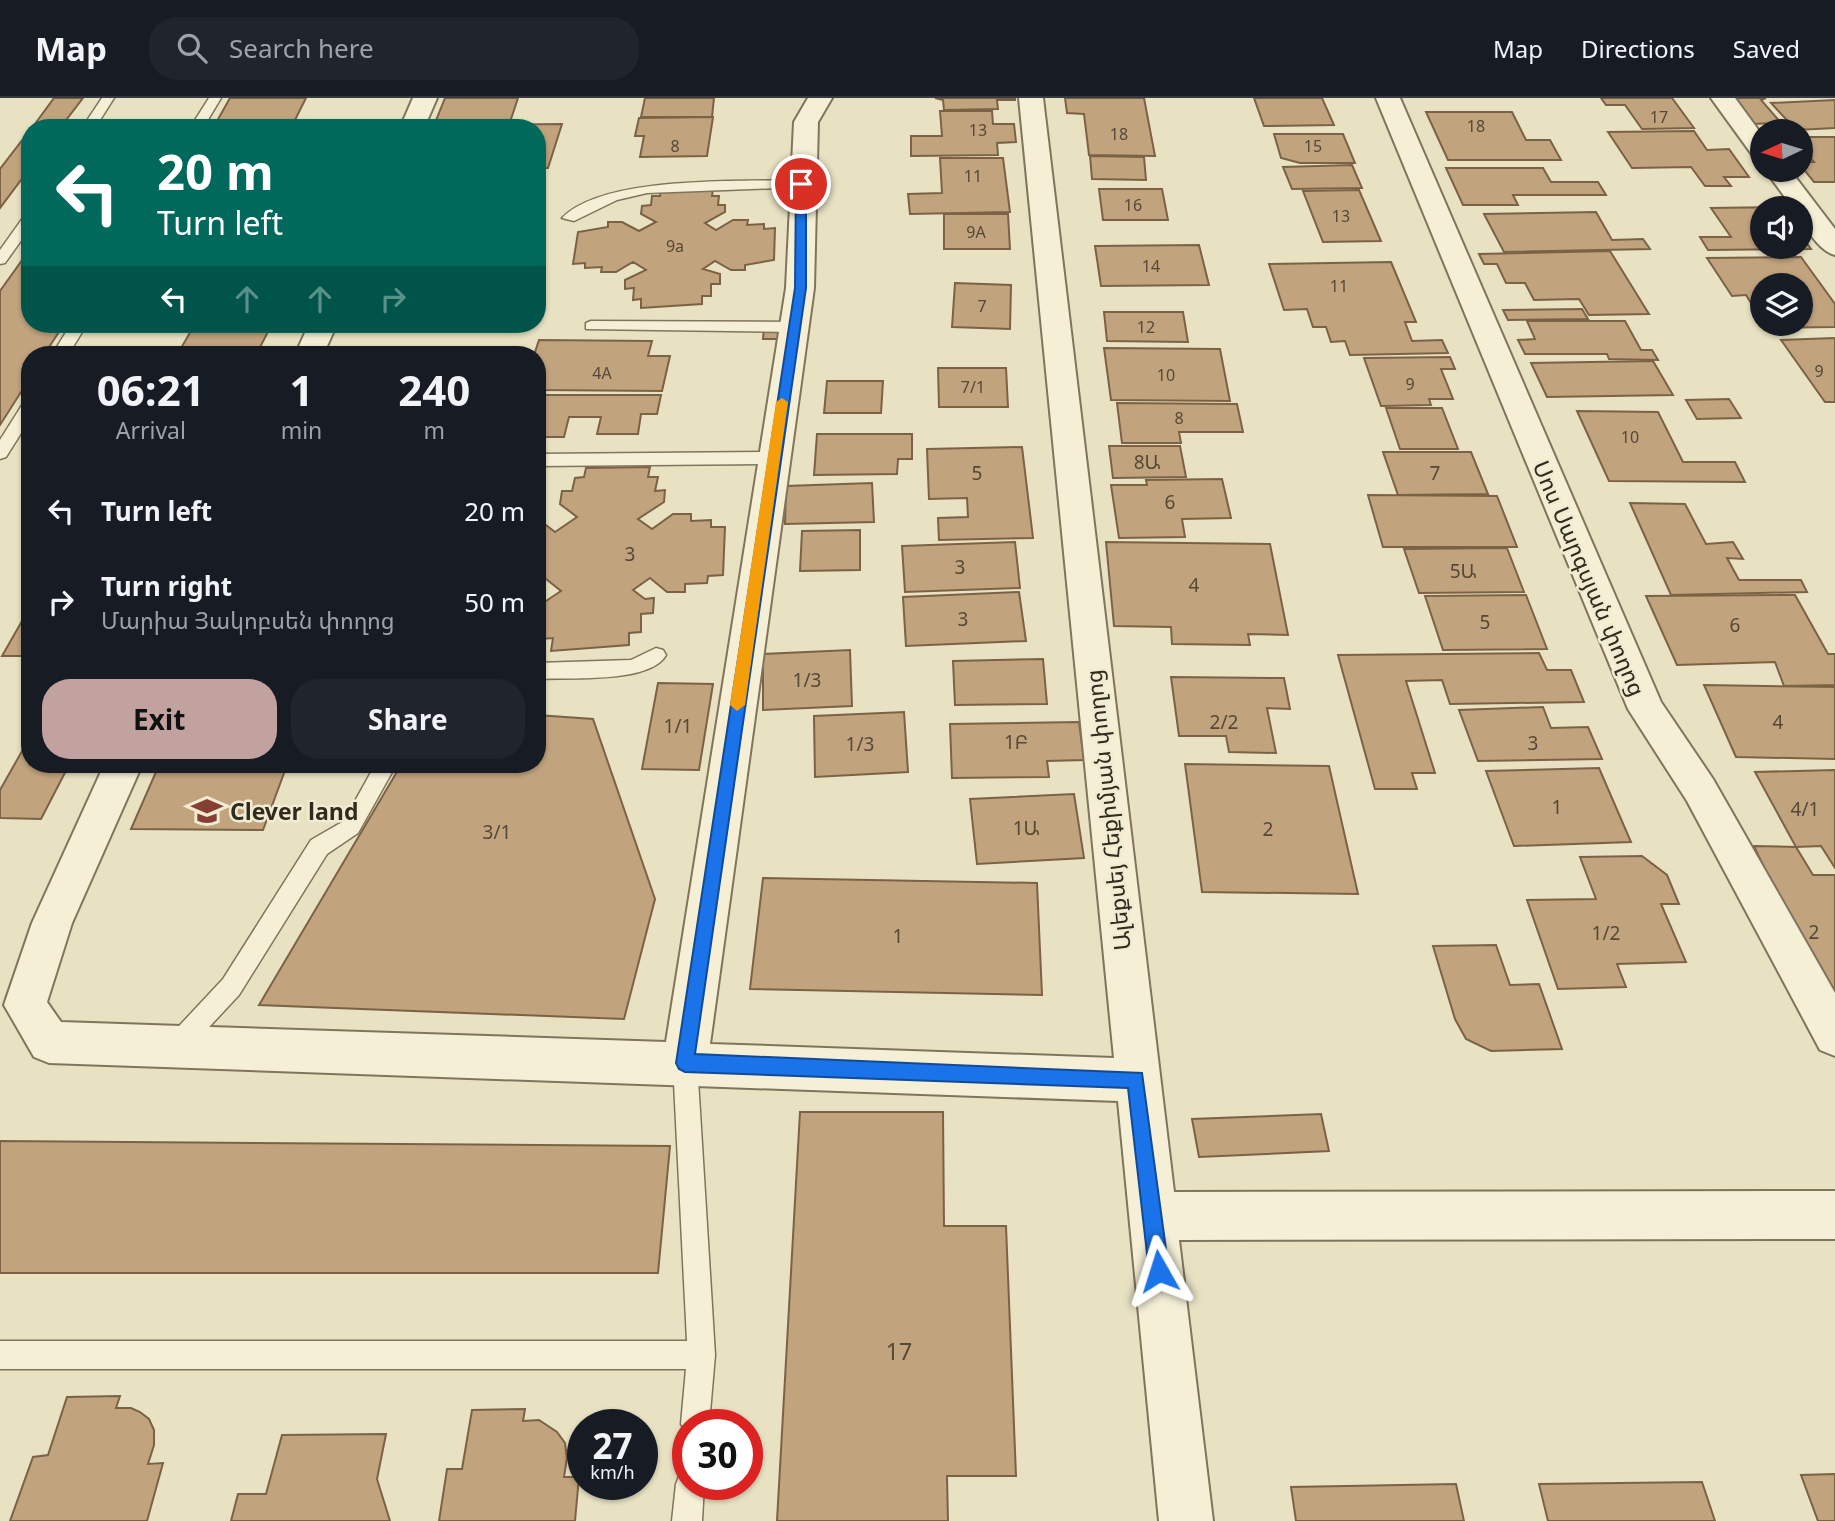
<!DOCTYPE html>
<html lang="en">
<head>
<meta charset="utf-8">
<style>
	:root { --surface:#171b24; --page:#20242c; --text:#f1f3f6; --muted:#9ea1a6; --line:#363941; --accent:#c1a29f }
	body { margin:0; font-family:Georgia,"Noto Sans Armenian",serif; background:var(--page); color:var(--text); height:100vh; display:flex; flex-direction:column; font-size:26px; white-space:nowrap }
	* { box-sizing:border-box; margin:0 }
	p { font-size:23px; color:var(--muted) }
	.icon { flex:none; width:38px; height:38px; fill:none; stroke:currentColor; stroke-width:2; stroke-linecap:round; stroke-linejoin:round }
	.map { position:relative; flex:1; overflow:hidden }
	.sheet { position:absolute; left:21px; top:248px; width:525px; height:427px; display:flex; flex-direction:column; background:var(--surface); border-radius:28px; box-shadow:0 2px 5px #0004 }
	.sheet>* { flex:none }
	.hud { position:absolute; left:21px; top:21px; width:525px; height:214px; border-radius:28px; box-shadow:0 2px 5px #0004; background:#00695c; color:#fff; overflow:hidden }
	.needle { width:46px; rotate:266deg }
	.tools { position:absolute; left:1750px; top:21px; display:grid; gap:14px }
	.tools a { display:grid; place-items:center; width:63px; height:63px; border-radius:50%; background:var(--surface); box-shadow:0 2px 5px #0004; font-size:35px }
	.speed { position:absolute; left:567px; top:1311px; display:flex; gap:14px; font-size:35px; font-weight:700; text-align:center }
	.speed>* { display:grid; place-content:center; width:91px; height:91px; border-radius:50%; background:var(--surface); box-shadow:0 2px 5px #0004; line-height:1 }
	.speed small { font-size:18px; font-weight:400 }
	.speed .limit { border:10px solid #d22; background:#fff; color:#111 }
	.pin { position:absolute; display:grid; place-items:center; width:60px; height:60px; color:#fff; margin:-30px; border:4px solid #fff; border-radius:50%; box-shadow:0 2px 7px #0007 }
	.me { position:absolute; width:77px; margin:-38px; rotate:354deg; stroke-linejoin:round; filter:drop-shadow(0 0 5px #0008) }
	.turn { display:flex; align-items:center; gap:24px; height:147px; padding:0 21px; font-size:32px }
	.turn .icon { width:91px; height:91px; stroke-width:2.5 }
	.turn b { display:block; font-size:49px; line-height:60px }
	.lanes { display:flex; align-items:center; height:66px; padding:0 21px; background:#0003; justify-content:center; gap:35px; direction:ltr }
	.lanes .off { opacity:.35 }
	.eta { display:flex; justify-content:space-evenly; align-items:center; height:119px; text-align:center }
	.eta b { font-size:42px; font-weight:700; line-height:49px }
	.button { display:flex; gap:14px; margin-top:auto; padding:14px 21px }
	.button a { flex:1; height:80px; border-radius:28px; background:var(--accent); color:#111; font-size:28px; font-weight:700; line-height:80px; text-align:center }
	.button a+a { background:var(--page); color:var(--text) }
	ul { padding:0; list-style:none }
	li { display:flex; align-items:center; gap:21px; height:91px; padding:0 21px }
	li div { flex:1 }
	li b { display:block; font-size:26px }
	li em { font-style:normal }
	header { display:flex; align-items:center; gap:42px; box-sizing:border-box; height:98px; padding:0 35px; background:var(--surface); border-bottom:2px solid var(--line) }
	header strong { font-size:33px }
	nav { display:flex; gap:38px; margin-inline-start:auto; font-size:24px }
	.search { width:490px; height:63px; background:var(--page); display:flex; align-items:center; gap:18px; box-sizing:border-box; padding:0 24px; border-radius:28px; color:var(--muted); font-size:26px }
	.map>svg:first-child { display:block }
</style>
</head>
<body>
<header>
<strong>Map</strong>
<div class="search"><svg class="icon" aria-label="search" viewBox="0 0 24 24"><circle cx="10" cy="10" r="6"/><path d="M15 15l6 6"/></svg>Search here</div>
<nav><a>Map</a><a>Directions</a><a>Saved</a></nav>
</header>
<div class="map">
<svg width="1835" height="1423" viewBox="0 0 1835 1423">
	<rect width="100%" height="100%" fill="#e8e2c3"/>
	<g fill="#c1a37e" stroke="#7c6245" stroke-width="2">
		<polygon points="54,0 83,0 60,30 32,30"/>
		<polygon points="230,0 306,0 291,30 213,30"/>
		<polygon points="445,0 518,0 510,24 435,25"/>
		<polygon points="645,0 714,0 712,19 641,19"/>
		<polygon points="935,0 1015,0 1015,2 997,2 998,11 944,12 943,2"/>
		<polygon points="1065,0 1144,0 1155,58 1089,57 1084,16 1067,15"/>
		<polygon points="1254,0 1322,0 1334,27 1264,28"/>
		<polygon points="1601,0 1672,0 1694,30 1642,31 1625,7 1606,7"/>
		<polygon points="1729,0 1766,0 1761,2 1781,25 1751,26"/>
		<polygon points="1835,2 1835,30 1796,32 1771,5"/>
		<polygon points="940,13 992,13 993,26 1014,26 1016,44 997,45 998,57 911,58 911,38 942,38"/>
		<polygon points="1426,14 1512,14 1526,42 1550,42 1561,62 1448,62"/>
		<polygon points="713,19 707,58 640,59 644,38 635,38 639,20"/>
		<polygon points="562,26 548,70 537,70 537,30 432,30 433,27"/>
		<polygon points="30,32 30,70 0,110 0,71"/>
		<polygon points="1694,33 1707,52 1729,51 1749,79 1724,79 1731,88 1705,88 1691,69 1632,70 1608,34"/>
		<polygon points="1274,36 1343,36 1355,65 1300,65 1281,60"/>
		<polygon points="1801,39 1835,39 1835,84 1814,84 1801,68 1801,64 1814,64 1801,49"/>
		<polygon points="1090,58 1144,59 1146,82 1092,81"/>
		<polygon points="940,60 1003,60 1010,114 910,116 908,96 942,95"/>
		<polygon points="1352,67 1362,90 1292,91 1283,69"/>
		<polygon points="1446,70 1543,70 1551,84 1598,84 1606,97 1513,97 1518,107 1463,107"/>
		<polygon points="713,91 712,98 719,98 718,107 725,107 725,114 705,125 716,132 733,122 748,122 747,127 764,126 764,131 775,130 774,162 745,167 745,172 731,172 715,163 703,171 720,176 720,186 711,186 711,198 702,198 702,206 641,210 641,201 633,202 634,190 625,191 625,182 646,172 633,164 616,174 601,174 602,169 585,170 585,165 573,166 578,134 608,129 608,124 622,124 639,133 656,124 641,116 642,108 651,107 652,98 660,98 661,92"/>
		<polygon points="1099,91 1162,91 1168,122 1103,122"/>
		<polygon points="1359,92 1381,143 1323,144 1303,93"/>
		<polygon points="1780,109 1762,110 1762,149 1801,149 1801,137 1811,151 1708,152 1700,139 1731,139 1711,110"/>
		<polygon points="1596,114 1612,142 1643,141 1650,151 1504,154 1484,116"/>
		<polygon points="944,116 1008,116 1010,151 944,151"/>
		<polygon points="1199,147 1209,187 1101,188 1095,148"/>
		<polygon points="30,151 30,226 64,226 44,257 30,257 30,280 0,327 0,193"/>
		<polygon points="1610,153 1649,216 1589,217 1579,201 1534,202 1525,185 1506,185 1497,166 1484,166 1479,156"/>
		<polygon points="1801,159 1835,206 1835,229 1767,230 1764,226 1801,226 1801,187 1762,187 1762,223 1746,197 1732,198 1707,160"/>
		<polygon points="1391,164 1416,224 1405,224 1412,243 1442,242 1448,255 1350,257 1345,243 1331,244 1326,229 1313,229 1307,211 1284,212 1269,166"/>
		<polygon points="955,185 1011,187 1010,231 952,229"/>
		<polygon points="1582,211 1588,221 1508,222 1503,212"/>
		<polygon points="1104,214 1183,214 1188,244 1107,243"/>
		<polygon points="1527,223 1625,223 1641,252 1652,252 1658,262 1609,261 1607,256 1525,256 1518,242 1535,241"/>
		<polygon points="195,226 272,226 256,257 177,257"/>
		<polygon points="764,230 781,230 780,241 763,241"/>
		<polygon points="1835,240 1835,304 1825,304 1781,242"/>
		<polygon points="539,242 652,243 648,258 670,258 662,293 537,292 537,257 534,257"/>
		<polygon points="1104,250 1220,251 1230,303 1111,302"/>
		<polygon points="1450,259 1455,271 1441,271 1453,301 1429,301 1431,307 1381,308 1364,260"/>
		<polygon points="1653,263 1673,297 1547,299 1531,265"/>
		<polygon points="938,270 1006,270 1008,309 939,309"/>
		<polygon points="827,283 883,283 881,315 824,315"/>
		<polygon points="537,297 661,297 657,316 641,316 638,336 597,336 601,319 569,319 564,339 537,339"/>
		<polygon points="1729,301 1741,320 1697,321 1686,302"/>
		<polygon points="1117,305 1237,306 1243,334 1179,334 1181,345 1122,345"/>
		<polygon points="1386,310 1442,310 1458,351 1400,351"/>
		<polygon points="1577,313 1658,314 1683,364 1735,364 1745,384 1609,383"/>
		<polygon points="817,336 912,336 912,361 898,361 897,376 814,377"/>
		<polygon points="1109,348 1180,348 1186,379 1113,380"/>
		<polygon points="1022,349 1033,440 939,442 938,420 968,419 967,400 929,401 927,351"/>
		<polygon points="1383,354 1471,354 1488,396 1398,397"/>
		<polygon points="650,369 648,379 658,379 655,393 665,392 664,404 638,421 652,431 673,416 691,416 691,423 711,422 711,429 725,429 723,477 708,478 707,485 685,486 685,494 667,494 650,480 633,492 645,501 654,500 653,515 641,516 641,534 629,535 629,547 551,553 553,540 542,541 544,522 537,523 537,509 561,493 546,481 537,487 537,420 555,434 577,419 560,406 562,393 572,393 575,380 584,379 586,370"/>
		<polygon points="1222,381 1231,420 1182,421 1185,439 1119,440 1111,387 1147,387 1146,382"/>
		<polygon points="872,385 874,424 785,426 786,388"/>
		<polygon points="1368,397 1497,398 1517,449 1383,449"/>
		<polygon points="1630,405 1685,406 1706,446 1733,444 1743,461 1727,460 1739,482 1801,482 1807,494 1671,497"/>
		<polygon points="860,432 860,472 800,473 802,433"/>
		<polygon points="1015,444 1020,490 905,494 902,448"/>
		<polygon points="1106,444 1270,446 1288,537 1248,536 1250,547 1172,546 1171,529 1114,528"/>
		<polygon points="1507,450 1524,494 1419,495 1404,451"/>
		<polygon points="1019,494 1026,543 906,548 903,499"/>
		<polygon points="1526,497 1547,551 1443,552 1425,498"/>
		<polygon points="1795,497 1828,556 1835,556 1835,587 1784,588 1775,564 1677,567 1646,498"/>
		<polygon points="30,509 30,558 2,558"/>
		<polygon points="850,552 852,608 763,612 763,556"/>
		<polygon points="1539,555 1547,572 1571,572 1584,604 1450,606 1442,582 1406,583 1435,675 1412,675 1417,691 1375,691 1338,557"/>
		<polygon points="1043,561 1047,606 955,607 953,563"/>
		<polygon points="1171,579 1284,580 1290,611 1267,610 1276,655 1229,654 1226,638 1179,638"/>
		<polygon points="658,585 713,586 699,672 642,671"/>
		<polygon points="1704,587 1835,589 1835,661 1736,659"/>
		<polygon points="1543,609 1551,630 1588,629 1602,661 1478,663 1459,612"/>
		<polygon points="904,614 908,674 815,679 814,618"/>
		<polygon points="537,617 593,621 655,801 624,921 259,907 401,667 537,667"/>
		<polygon points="1079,624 1084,662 1047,663 1049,679 952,680 950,626"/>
		<polygon points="30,639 30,667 69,667 41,721 0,720 0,692"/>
		<polygon points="1185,666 1329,668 1358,796 1202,794"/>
		<polygon points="159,667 287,667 263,732 131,731"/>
		<polygon points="1599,670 1631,744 1514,748 1486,673"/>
		<polygon points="1835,672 1835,770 1821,748 1796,749 1755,674"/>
		<polygon points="1074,696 1084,760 977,766 970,701"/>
		<polygon points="1754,748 1796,749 1813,777 1835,777 1835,891 1821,892"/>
		<polygon points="1642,758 1667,777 1679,806 1661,806 1686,864 1617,866 1626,889 1558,891 1527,802 1596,801 1580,759"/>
		<polygon points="763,780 1037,785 1042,897 750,891"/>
		<polygon points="1496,847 1510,887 1539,886 1562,951 1491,953 1466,941 1455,921 1433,848"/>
		<polygon points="800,1014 943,1014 944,1128 1006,1128 1016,1378 947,1378 948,1423 777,1423"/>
		<polygon points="1321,1016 1329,1053 1199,1059 1192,1021"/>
		<polygon points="0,1043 670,1048 658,1175 0,1175"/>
		<polygon points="120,1298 116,1310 131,1310 140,1314 149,1321 154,1332 154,1347 148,1366 163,1365 147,1423 10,1423 33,1359 48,1357 67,1299"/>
		<polygon points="525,1311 523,1323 539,1322 557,1334 565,1345 567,1360 564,1379 579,1379 575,1423 439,1423 447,1371 462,1371 472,1312"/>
		<polygon points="386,1336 377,1381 390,1423 231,1423 238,1396 266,1396 282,1337"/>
		<polygon points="1835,1376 1835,1423 1818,1423 1801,1377"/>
		<polygon points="1702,1384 1715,1423 1548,1423 1539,1386"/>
		<polygon points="1456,1386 1464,1423 1296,1423 1291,1389"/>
	</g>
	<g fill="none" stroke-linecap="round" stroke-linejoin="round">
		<g stroke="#80745c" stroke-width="3">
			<g id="lane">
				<polygon points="102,0 114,0 95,30 82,30"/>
				<polygon points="209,0 221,0 203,30 190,30"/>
				<path d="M801 82 808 86 806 89 647 95 617 102 574 123 562 120C604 77 741 84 801 82Z"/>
				<polygon points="30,116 30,130 5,165 0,166 0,152 25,117"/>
				<polygon points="591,223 794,224 802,229 794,234 586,231 586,225"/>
				<polygon points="71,226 87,226 68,257 52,257"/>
				<polygon points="30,303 30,321 6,359 0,361 0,342 24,304"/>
				<polygon points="773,354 781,360 773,366 537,368 537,356"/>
				<path d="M656 550 663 552 666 557C650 586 567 579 537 581V565L631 562Z"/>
				<polygon points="375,667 396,667 358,735 327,756 239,897 183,957 175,960 167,957 163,949 167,941 223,881 311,742 344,723"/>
				<polygon points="685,953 693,957 697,965 715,1257 709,1326 688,1326 688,1337 681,1326 686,1271 0,1271 0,1243 687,1243 673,965 677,957"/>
				<polygon points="688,1373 688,1386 704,1386 702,1423 672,1423 676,1386 680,1376"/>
			</g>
		</g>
		<g stroke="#80745c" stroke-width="4">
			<g id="street">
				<polygon points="413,0 437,0 424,30 400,30"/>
				<polygon points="808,0 832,0 818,24 814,190 710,946 1114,960 1019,0 1043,0 1174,1094 1835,1093 1835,1141 1179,1142 1213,1423 1159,1423 1118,1003 49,965 34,959 4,907 32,825 104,667 142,667 72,825 47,904 61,924 666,944 786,190 794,24"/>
				<polygon points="1376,0 1400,0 1661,604 1713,681 1835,895 1835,958 1820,952 1687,703 1628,611"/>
				<polygon points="1711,0 1735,0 1762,37 1762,60 1753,58"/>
				<path d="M1765 72H1790L1835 131V157C1819 153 1801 127 1801 110H1793Z"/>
				<polygon points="309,226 337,226 323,257 295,257"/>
			</g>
		</g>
		<use href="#lane" fill="#f4efd5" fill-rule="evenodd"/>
		<use href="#street" fill="#f4efd5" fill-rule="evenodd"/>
	</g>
	<polygon fill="#1a73e8" stroke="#114b97" stroke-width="2" points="801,83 806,86 806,190 695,956 1142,975 1169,1173 1166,1180 1159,1183 1152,1180 1149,1173 1128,990 685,974 679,971 676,965 795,190 796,86"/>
	<polygon fill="#f59e0b" points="782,300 788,304 745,607 737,613 730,607 776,304"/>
	<defs>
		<g id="school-bare" transform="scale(2.415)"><path d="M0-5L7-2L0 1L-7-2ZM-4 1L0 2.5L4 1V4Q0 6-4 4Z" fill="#873f34" stroke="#f0ecd2" stroke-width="2.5" paint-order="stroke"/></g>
	</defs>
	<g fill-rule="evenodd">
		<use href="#school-bare" x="207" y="713"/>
	</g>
	<g text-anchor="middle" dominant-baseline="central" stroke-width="5" stroke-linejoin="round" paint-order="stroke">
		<g font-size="16" fill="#564836">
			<text x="1659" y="19">17</text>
			<text x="1476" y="28">18</text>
			<text x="978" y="32">13</text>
			<text x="1119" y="36">18</text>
			<text x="675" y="48">8</text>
			<text x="1313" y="48">15</text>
			<text x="973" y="78">11</text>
			<text x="1133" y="107">16</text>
			<text x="1341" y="118">13</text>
			<text x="976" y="134">9A</text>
			<text x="675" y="148">9a</text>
			<text x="1151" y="168">14</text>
			<text x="1339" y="188">11</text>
			<text x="982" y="208">7</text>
			<text x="1146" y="229">12</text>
			<text x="1819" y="273">9</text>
			<text x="602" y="275">4A</text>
			<text x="1166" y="277">10</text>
			<text x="1410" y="286">9</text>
			<text x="973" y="289">7/1</text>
			<text x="1179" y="320">8</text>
			<text x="1630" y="339">10</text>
		</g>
		<g font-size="19" fill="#564836">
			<text x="1147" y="364">8Ա</text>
			<text x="977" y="375">5</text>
			<text x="1435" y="375">7</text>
			<text x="1170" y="404">6</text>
			<text x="630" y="456">3</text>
			<text x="960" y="469">3</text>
			<text x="1463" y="473">5Ա</text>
			<text x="1194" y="487">4</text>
			<text x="963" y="521">3</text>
			<text x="1485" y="524">5</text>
			<text x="1735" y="527">6</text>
			<text x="807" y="582">1/3</text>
			<text x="1224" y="624">2/2</text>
			<text x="1778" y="624">4</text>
			<text x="678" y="628">1/1</text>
			<text x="1016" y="644">1Բ</text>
			<text x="1533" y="645">3</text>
			<text x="860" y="646">1/3</text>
			<text x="1557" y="709">1</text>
			<text x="1805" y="711">4/1</text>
			<text x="1026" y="730">1Ա</text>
			<text x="1268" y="731">2</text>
			<text x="497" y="734">3/1</text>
			<text x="1814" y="834">2</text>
			<text x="1606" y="835">1/2</text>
			<text x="898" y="838">1</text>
		</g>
		<g font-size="23" fill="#322a1e" stroke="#f0ecd2">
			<text transform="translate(1590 480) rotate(67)">Սոս Սարգսյան փողոց</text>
			<text transform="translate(1107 712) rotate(-96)">Ալեքսեյ Հեքիմյան փողոց</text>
		</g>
		<g font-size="23" font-weight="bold" fill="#322a1e" stroke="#f0ecd2" text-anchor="start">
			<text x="230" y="713">Clever land</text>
		</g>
		<g font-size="23" fill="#564836">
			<text x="899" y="1253">17</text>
		</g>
	</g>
</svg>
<div class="tools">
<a><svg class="needle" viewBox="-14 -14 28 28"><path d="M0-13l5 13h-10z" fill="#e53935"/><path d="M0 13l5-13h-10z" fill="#9ea1a6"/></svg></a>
<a><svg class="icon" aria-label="sound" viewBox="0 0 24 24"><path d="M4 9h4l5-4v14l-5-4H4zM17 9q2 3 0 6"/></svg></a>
<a><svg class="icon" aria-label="layers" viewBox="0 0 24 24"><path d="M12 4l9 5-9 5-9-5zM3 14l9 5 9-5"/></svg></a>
</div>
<div class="speed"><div>27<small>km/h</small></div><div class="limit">30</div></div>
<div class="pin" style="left:801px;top:86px;background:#d93025"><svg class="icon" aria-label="arrive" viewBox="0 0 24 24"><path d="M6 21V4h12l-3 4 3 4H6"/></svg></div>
<svg class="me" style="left:1159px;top:1173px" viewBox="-20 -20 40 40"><path d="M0-17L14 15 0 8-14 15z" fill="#1a73e8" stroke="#fff" stroke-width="4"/></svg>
<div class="hud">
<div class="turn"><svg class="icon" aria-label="left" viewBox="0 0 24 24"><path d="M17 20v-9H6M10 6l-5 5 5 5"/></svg><div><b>20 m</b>Turn left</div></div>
<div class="lanes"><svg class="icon" aria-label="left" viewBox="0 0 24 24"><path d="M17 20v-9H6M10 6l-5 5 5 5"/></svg><svg class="icon off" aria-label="ahead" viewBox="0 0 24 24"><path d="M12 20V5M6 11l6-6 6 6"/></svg><svg class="icon off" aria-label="ahead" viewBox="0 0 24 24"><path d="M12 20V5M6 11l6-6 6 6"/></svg><svg class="icon off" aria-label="right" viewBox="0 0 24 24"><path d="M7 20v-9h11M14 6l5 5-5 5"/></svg></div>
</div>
<section class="sheet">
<div class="eta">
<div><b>06:21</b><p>Arrival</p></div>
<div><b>1</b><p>min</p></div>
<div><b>240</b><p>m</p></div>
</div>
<ul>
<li><svg class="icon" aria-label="left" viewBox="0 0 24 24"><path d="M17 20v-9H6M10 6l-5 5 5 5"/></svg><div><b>Turn left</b></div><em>20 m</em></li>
<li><svg class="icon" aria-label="right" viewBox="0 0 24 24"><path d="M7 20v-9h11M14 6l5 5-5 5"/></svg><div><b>Turn right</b><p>Մարիա Յակոբսեն փողոց</p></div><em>50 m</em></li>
</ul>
<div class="button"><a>Exit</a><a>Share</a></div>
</section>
</div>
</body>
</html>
